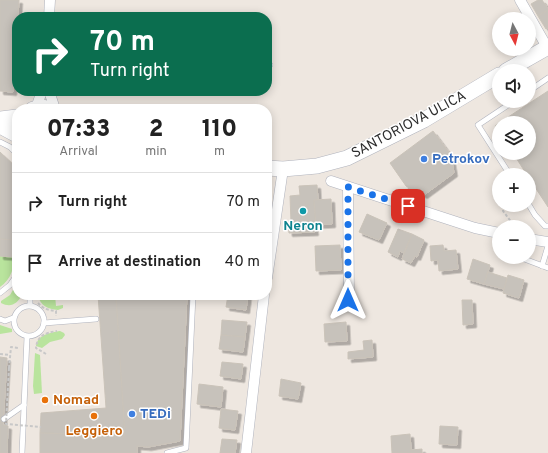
<!DOCTYPE html>
<html lang="en">
<head>
<meta charset="utf-8">
<style>
	:root { --surface:#fff; --page:#f2f2f2; --text:#222; --muted:#767676; --line:#e0e0e0 }
	body { margin:0; font-family:Overpass,sans-serif; background:var(--page); color:var(--text); height:100vh; display:flex; flex-direction:column; font-size:15px; white-space:nowrap }
	* { box-sizing:border-box; margin:0 }
	p { font-size:13px; color:var(--muted) }
	.icon { flex:none; width:22px; height:22px; fill:none; stroke:currentColor; stroke-width:2; stroke-linecap:round; stroke-linejoin:round }
	.map { position:relative; flex:1; overflow:hidden }
	.panel { position:absolute; left:12px; top:104px; width:260px; height:196px; display:flex; flex-direction:column; background:var(--surface); border-radius:16px; box-shadow:0 2px 10px #0003 }
	.panel>* { flex:none }
	.guide { position:absolute; left:12px; top:12px; width:260px; height:84px; border-radius:16px; box-shadow:0 2px 10px #0003; background:#0b6e4f; color:#fff; overflow:hidden }
	.needle { width:26px; rotate:173deg }
	.tools { position:absolute; left:492px; top:12px; display:grid; gap:8px }
	.tools a { display:grid; place-items:center; width:44px; height:44px; border-radius:50%; background:var(--surface); box-shadow:0 2px 10px #0003; font-size:20px }
	.pin { position:absolute; display:grid; place-items:center; width:34px; height:34px; color:#fff; margin:-17px; border-radius:8px; box-shadow:0 2px 6px #0006 }
	.me { position:absolute; width:44px; margin:-22px; rotate:0deg; stroke-linejoin:round; filter:drop-shadow(0 0 3px #0008) }
	.turn { display:flex; align-items:center; gap:14px; height:84px; padding:0 12px; font-size:18px }
	.turn .icon { width:52px; height:52px; stroke-width:2.5 }
	.turn b { display:block; font-size:28px; line-height:34px }
	.eta { display:flex; justify-content:space-evenly; align-items:center; height:68px; text-align:center }
	.eta b { font-size:24px; font-weight:800; line-height:28px }
	ul { padding:0; list-style:none }
	li { display:flex; align-items:center; gap:12px; height:60px; padding:0 12px; border-top:1px solid var(--line) }
	li div { flex:1 }
	li b { display:block; font-size:15px }
	li em { font-style:normal }
	.map>svg:first-child { display:block }
</style>
</head>
<body>
<div class="map">
<svg width="548" height="453" viewBox="0 0 548 453">
	<defs>
		<filter id="shadow"><feDropShadow dx="3.5" dy="3.5" stdDeviation="0" flood-color="#0004"/></filter>
	</defs>
	<rect width="100%" height="100%" fill="#eee7e0"/>
	<g fill="#b9e49d">
		<path d="M13 251H15C15 265 12 279 0 287V256L12 257Z"/>
		<path d="M17 283V295H22C17 304 11 308 1 303V301L10 295Z"/>
		<path d="M38 295H55L56 306 63 305V308L58 310C48 309 40 306 38 295Z"/>
		<polygon points="0,325 12,329 12,332 0,334"/>
		<path d="M60 331 64 333 65 335 62 339 50 342 42 348 36 346C38 334 50 333 60 331Z"/>
		<polygon points="35,353 40,355 42,393 34,394 33,386"/>
	</g>
	<g fill="#c7c2bb" stroke="#cac3b9" filter="url(#shadow)">
		<polygon points="0,0 19,0 18,17 17,17 13,92 0,91"/>
		<polygon points="538,0 542,0 548,9 548,10 538,16 531,4"/>
		<polygon points="548,10 548,28 546,29 538,16"/>
		<polygon points="548,91 548,207 529,178 529,175 527,175 513,153 529,153 529,123 499,123"/>
		<polygon points="499,123 499,131 495,126"/>
		<polygon points="433,131 451,155 454,173 424,195 406,186 390,163"/>
		<polygon points="0,152 17,168 13,240 0,239"/>
		<polygon points="317,185 318,200 314,200 316,225 314,225 315,232 289,233 288,223 291,223 290,196 300,195 299,186"/>
		<polygon points="331,199 332,224 316,225 314,200"/>
		<polygon points="367,214 387,223 379,240 359,232"/>
		<polygon points="398,229 412,234 404,253 400,251 398,257 388,252"/>
		<polygon points="412,234 424,240 417,257 415,256 411,263 402,259"/>
		<polygon points="0,239 13,240 12,257 0,256"/>
		<polygon points="340,245 341,270 316,271 315,246"/>
		<polygon points="443,245 444,251 456,250 458,269 439,271 438,260 431,261 430,246"/>
		<polygon points="473,259 490,265 484,284 467,279"/>
		<polygon points="488,272 507,278 504,289 484,284"/>
		<polygon points="508,275 524,280 519,298 503,293"/>
		<polygon points="98,295 116,295 125,436 40,433 41,413 106,408"/>
		<polygon points="116,295 187,295 180,441 148,447 137,446 137,453 40,453 40,433 125,436"/>
		<polygon points="228,295 248,295 246,310 226,307"/>
		<polygon points="462,300 472,300 473,324 463,325"/>
		<polygon points="222,320 247,322 245,337 221,335"/>
		<polygon points="346,322 347,341 325,342 324,324"/>
		<polygon points="221,335 245,337 243,352 219,349"/>
		<polygon points="372,340 373,357 348,359 348,352 364,350 363,341"/>
		<polygon points="0,357 7,358 3,425 8,426 7,453 0,453"/>
		<polygon points="222,362 243,364 241,379 220,376"/>
		<polygon points="281,379 301,383 298,399 279,396"/>
		<polygon points="199,384 223,387 221,407 197,404"/>
		<polygon points="221,409 238,411 235,430 219,428"/>
		<polygon points="440,426 458,427 457,445 439,444"/>
		<polygon points="410,434 411,450 422,449 422,453 392,453 391,436"/>
		<polygon points="222,439 237,440 235,453 220,453"/>
	</g>
	<g fill="none" stroke-linecap="round" stroke-linejoin="round">
		<g stroke="#b0b3bd" stroke-width="6">
			<g id="service">
				<polyline points="267,64 270,65"/>
				<polyline points="529,91 548,78"/>
				<polyline points="0,142 10,147 17,154"/>
				<polyline points="510,175 478,125 514,101"/>
				<polyline points="529,205 535,215 545,226 548,226"/>
				<polyline points="519,257 548,268"/>
				<polyline points="542,266 548,246"/>
				<polyline points="0,293 10,285 17,275"/>
				<polyline points="30,305 30,295"/>
				<circle cx="29" cy="321" r="15"/>
				<polyline points="0,319 5,321 13,318"/>
				<polyline points="44,323 96,319"/>
				<polyline points="4,419 24,405"/>
				<polyline points="22,453 27,337"/>
				<polyline points="167,453 186,448 193,295"/>
			</g>
		</g>
		<g stroke="#b0b3bd" stroke-width="11">
			<g id="minor">
				<polyline points="520,0 547,47"/>
				<polyline points="49,17 50,0"/>
				<polyline points="49,91 55,109"/>
				<polyline points="36,108 42,91"/>
				<polyline points="331,181 475,228 499,233"/>
				<polyline points="348,187 349,300"/>
				<polyline points="529,239 548,242"/>
				<polyline points="267,278 283,169"/>
				<polyline points="246,453 264,295"/>
			</g>
		</g>
		<g stroke="#b0b3bd" stroke-width="16">
			<g id="secondary">
				<polyline points="506,71 548,47"/>
				<polyline points="33,109 43,107 49,109"/>
				<polyline points="0,119 17,117"/>
				<polyline points="0,126 17,135"/>
				<polyline points="267,168 283,169 317,166 347,158 424,120 499,75"/>
			</g>
		</g>
		<g stroke="#c8c8c8" stroke-width="2" stroke-dasharray="3 2" stroke-linecap="butt">
			<polyline points="503,205 503,211 515,227"/>
			<polyline points="13,244 17,244"/>
			<path d="M38 303C43 309 48 310 56 311V316"/>
			<polyline points="0,354 10,355"/>
			<path d="M46 354 36 348C37 336 45 333 57 331"/>
			<polyline points="9,368 11,347 18,348"/>
		</g>
		<use href="#service" stroke="#fff" stroke-width="5"/>
		<use href="#minor" stroke="#fff" stroke-width="10"/>
		<use href="#secondary" stroke="#fff" stroke-width="15"/>
		<polyline stroke="#c8c8c8" stroke-width="2" stroke-dasharray="3 2" stroke-linecap="butt" points="9,368 6,424 41,427"/>
	</g>
	<g fill="none" stroke-linecap="round" stroke-linejoin="round">
		<polyline stroke="#1a73e8" stroke-width="7" stroke-dasharray="0 12.6" points="348,300 348,187 408,206"/>
	</g>
	<g fill="#3f7fe0" stroke="#fff" stroke-width="1.5">
		<circle cx="424" cy="159" r="4"/>
		<circle cx="132" cy="414" r="4"/>
	</g>
	<circle fill="#0f9aa8" stroke="#fff" stroke-width="1.5" cx="303" cy="211" r="4"/>
	<g fill="#e8710a" stroke="#fff" stroke-width="1.5">
		<circle cx="45" cy="400" r="4"/>
		<circle cx="94" cy="416" r="4"/>
	</g>
	<g text-anchor="middle" dominant-baseline="central" stroke-width="3" stroke-linejoin="round" paint-order="stroke">
		<g font-size="14" fill="#2d2d2d" stroke="#fff">
			<text transform="translate(409 125) rotate(-28)">SANTORIOVA ULICA</text>
		</g>
		<g font-size="14" font-weight="bold" fill="#366cbe" stroke="#fff" text-anchor="start">
			<text x="432" y="159">Petrokov</text>
			<text x="140" y="414">TEDi</text>
		</g>
		<g font-size="14" font-weight="bold" fill="#0d838f" stroke="#fff">
			<text x="303" y="226">Neron</text>
		</g>
		<g font-size="14" font-weight="bold" fill="#c56008" stroke="#fff" text-anchor="start">
			<text x="53" y="400">Nomad</text>
			<text x="94" y="431" text-anchor="middle">Leggiero</text>
		</g>
	</g>
</svg>
<div class="tools">
<a><svg class="needle" viewBox="-14 -14 28 28"><path d="M0-13l5 13h-10z" fill="#e53935"/><path d="M0 13l5-13h-10z" fill="#767676"/></svg></a>
<a><svg class="icon" aria-label="sound" viewBox="0 0 24 24"><path d="M4 9h4l5-4v14l-5-4H4zM17 9q2 3 0 6"/></svg></a>
<a><svg class="icon" aria-label="layers" viewBox="0 0 24 24"><path d="M12 4l9 5-9 5-9-5zM3 14l9 5 9-5"/></svg></a>
<a>+</a>
<a>−</a>
</div>
<div class="pin" style="left:408px;top:206px;background:#d93025"><svg class="icon" aria-label="arrive" viewBox="0 0 24 24"><path d="M6 21V4h12l-3 4 3 4H6"/></svg></div>
<svg class="me" style="left:348px;top:300px" viewBox="-20 -20 40 40"><path d="M0-17L14 15 0 8-14 15z" fill="#1a73e8" stroke="#fff" stroke-width="4"/></svg>
<div class="guide">
<div class="turn"><svg class="icon" aria-label="right" viewBox="0 0 24 24"><path d="M7 20v-9h11M14 6l5 5-5 5"/></svg><div><b>70 m</b>Turn right</div></div>
</div>
<section class="panel">
<div class="eta">
<div><b>07:33</b><p>Arrival</p></div>
<div><b>2</b><p>min</p></div>
<div><b>110</b><p>m</p></div>
</div>
<ul>
<li><svg class="icon" aria-label="right" viewBox="0 0 24 24"><path d="M7 20v-9h11M14 6l5 5-5 5"/></svg><div><b>Turn right</b></div><em>70 m</em></li>
<li><svg class="icon" aria-label="arrive" viewBox="0 0 24 24"><path d="M6 21V4h12l-3 4 3 4H6"/></svg><div><b>Arrive at destination</b></div><em>40 m</em></li>
</ul>
</section>
</div>
</body>
</html>
